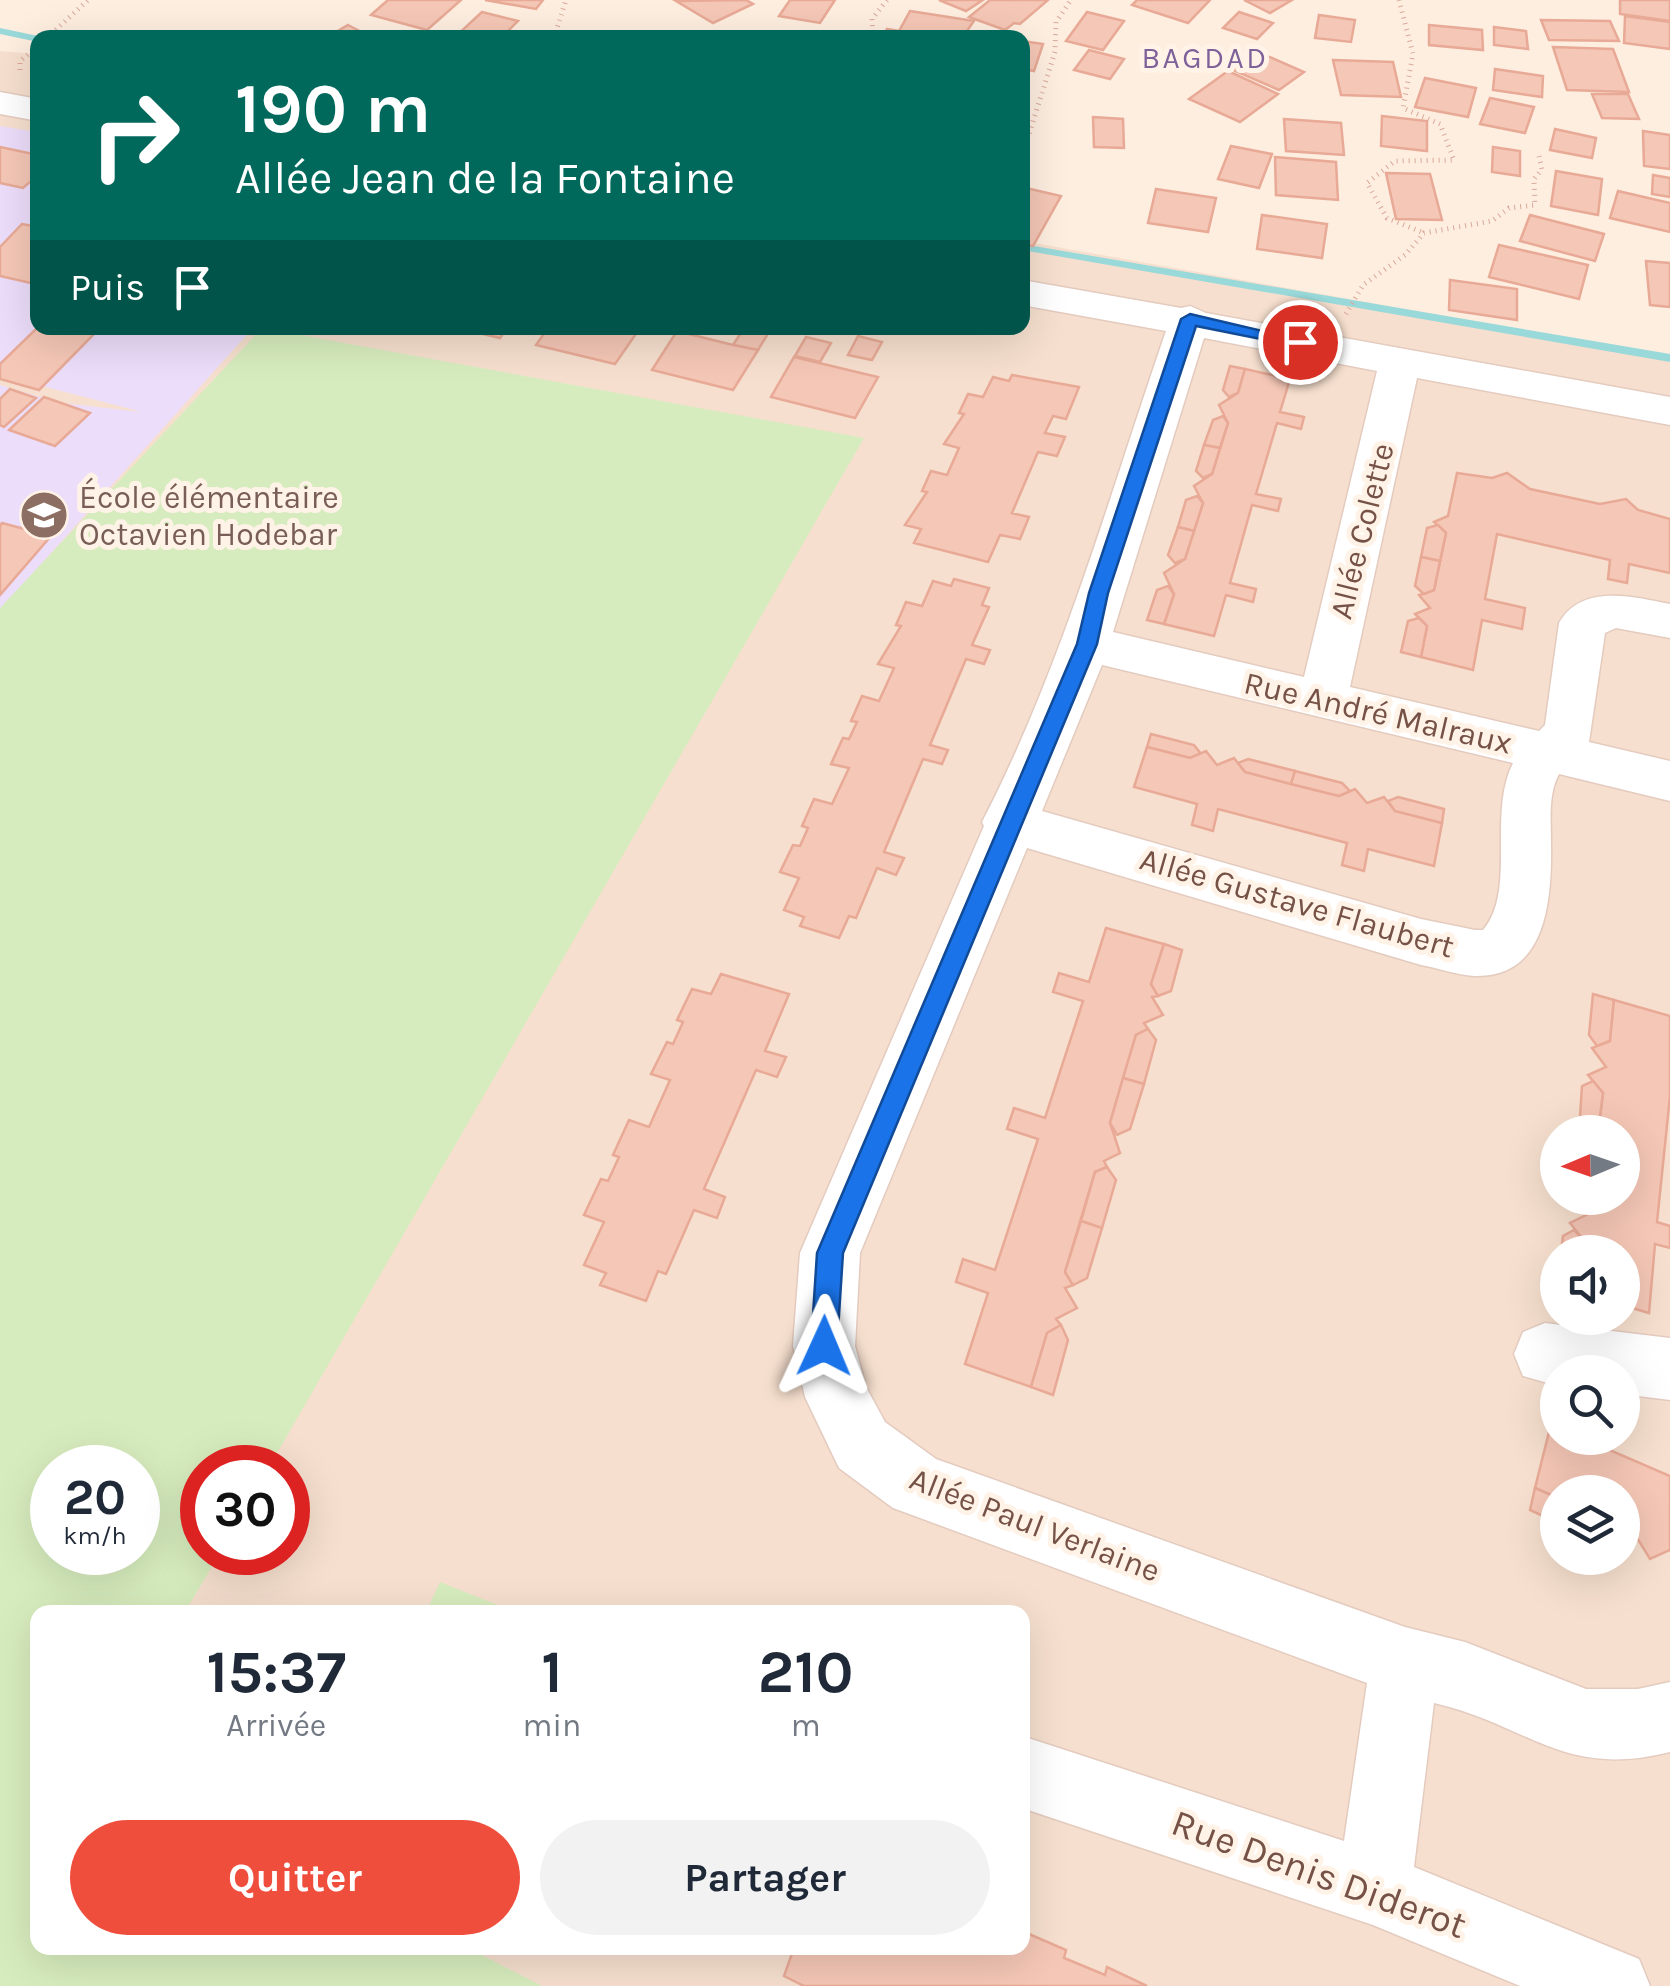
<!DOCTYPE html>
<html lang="fr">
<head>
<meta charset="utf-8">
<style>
	:root { --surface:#fff; --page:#f2f2f3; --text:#1f2937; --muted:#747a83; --accent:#f04e3d }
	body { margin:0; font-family:Karla,sans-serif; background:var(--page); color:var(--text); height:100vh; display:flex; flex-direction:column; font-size:38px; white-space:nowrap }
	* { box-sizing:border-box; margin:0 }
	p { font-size:32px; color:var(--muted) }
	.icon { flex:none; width:55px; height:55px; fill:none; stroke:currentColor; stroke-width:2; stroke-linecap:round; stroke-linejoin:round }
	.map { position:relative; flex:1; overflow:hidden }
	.sheet { position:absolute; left:30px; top:1605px; width:1000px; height:350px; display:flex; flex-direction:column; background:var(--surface); border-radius:20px; box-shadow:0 10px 40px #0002 }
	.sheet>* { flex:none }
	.guide { position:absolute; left:30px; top:30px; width:1000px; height:305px; border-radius:20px; box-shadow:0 10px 40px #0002; background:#00695c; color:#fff; overflow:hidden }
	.needle { width:65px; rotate:268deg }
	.buttons { position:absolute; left:1540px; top:1115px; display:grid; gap:20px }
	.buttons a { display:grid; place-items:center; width:100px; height:100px; border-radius:50%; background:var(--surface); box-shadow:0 10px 40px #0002; font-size:50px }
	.speed { position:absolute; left:30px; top:1445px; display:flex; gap:20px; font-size:50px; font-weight:700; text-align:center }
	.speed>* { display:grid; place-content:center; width:130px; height:130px; border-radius:50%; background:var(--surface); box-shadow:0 10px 40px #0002; line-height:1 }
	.speed small { font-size:25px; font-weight:400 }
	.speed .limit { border:15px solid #d22; background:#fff; color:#111 }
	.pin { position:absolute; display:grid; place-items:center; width:85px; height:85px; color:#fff; margin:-42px; border:5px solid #fff; border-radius:50%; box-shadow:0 2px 10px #0007 }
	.me { position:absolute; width:110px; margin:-55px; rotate:1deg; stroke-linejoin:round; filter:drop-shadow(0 0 8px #0008) }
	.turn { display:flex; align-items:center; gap:35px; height:210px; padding:0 40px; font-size:45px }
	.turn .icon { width:130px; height:130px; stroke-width:2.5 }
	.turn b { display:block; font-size:70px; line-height:85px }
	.then { display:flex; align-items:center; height:95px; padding:0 40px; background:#0003; gap:20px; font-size:38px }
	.eta { display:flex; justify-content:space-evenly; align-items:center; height:170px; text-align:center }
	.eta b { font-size:60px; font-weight:700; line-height:70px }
	.cta { display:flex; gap:20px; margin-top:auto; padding:20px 40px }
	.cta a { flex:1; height:115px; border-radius:60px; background:var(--accent); color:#fff; font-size:40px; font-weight:700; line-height:115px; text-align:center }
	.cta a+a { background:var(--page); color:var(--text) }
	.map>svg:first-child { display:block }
</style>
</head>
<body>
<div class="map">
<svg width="1670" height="1986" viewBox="0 0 1670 1986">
	<rect width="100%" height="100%" fill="#feeee0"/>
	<path fill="#f6dfce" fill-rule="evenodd" d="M0 51 37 54 38 328H1022L1023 241 1670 356V1986H0ZM1558 1132H1622V1198H1558ZM1558 1252H1622V1318H1558ZM1558 1372H1622V1438H1558ZM52 1468H138V1552H52ZM202 1468H288V1552H202ZM1558 1492H1622V1558H1558ZM38 1612H1022V1948H38Z"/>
	<polygon fill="#ecddfa" points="0,126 37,132 38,328 251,330 0,610 0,385 61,403 142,412 0,375"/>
	<g fill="#d7ecbe" fill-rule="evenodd">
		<path d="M262 328 864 438 269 1467 202 1468V1552L220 1553 185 1612H38V1948H468L542 1986H0V608ZM52 1468H138V1552H52Z"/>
		<polygon points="440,1582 515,1612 426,1612"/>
	</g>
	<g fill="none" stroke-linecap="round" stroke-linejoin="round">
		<g fill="#99d9da" fill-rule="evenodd">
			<polygon points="0,28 38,36 42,38 38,38 38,42 0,34"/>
			<polygon points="1022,244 1670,354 1670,362 1022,250"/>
		</g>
	</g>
	<g fill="#f5c7b6" stroke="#e8aa96" stroke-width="2.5">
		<polygon points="388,0 461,0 427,30 371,15"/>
		<polygon points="485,0 543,0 536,9"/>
		<polygon points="746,0 753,4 713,23 676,1"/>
		<polygon points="790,0 835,0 820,23 779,16"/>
		<polygon points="939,0 983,0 966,11"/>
		<polygon points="990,0 1048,0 1020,24 1014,23 1005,30 969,17"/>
		<polygon points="1137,0 1210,0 1188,23 1132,5"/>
		<polygon points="1244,0 1292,0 1270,13"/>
		<polygon points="1620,0 1670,0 1670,21 1620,14"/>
		<polygon points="910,11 974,21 962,38 882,38 887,29 899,31"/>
		<polygon points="482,12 518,21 501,38 455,37"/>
		<polygon points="1087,12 1124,21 1103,50 1066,41"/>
		<polygon points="1239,12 1273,23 1257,39 1223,28"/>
		<polygon points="1319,15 1355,20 1351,42 1315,38"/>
		<polygon points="1625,16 1670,22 1670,49 1624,43"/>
		<polygon points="1541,20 1610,21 1619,41 1549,40"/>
		<polygon points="348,25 373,38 326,38"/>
		<polygon points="1429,25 1482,30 1483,50 1429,45"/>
		<polygon points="1494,27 1526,31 1528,49 1494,45"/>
		<polygon points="1022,41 1043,44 1034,71 1022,69"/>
		<polygon points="1553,47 1613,49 1629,92 1567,90"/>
		<polygon points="1089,50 1124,59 1110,79 1074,70"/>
		<polygon points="1258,52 1304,72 1279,90 1233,70"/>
		<polygon points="1333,60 1393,62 1401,97 1341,95"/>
		<polygon points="1495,69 1543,76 1542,97 1493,90"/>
		<polygon points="1228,71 1278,94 1240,122 1189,99"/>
		<polygon points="1425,78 1476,88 1468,117 1415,107"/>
		<polygon points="1592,94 1628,94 1639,119 1602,118"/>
		<polygon points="1490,98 1534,107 1525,133 1480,124"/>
		<polygon points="1382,116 1427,121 1427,151 1381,146"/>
		<polygon points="1093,117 1123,119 1124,148 1094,147"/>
		<polygon points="1284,119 1341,123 1344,155 1286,151"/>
		<polygon points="1555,129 1596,138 1592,158 1550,150"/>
		<polygon points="1643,131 1670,135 1670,169 1644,166"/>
		<polygon points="1231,146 1272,154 1259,188 1218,179"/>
		<polygon points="0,147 38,155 38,175 23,188 0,183"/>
		<polygon points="1493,147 1520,151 1520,176 1492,172"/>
		<polygon points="1275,157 1336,162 1338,200 1276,195"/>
		<polygon points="1556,171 1602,179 1598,215 1551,206"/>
		<polygon points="1386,173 1430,174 1442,220 1396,219"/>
		<polygon points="1653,175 1670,178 1670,197 1652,194"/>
		<polygon points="1026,188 1061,196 1033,246 1022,244"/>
		<polygon points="1156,189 1216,198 1208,232 1148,223"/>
		<polygon points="1618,191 1670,203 1670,232 1610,218"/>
		<polygon points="1262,215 1327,224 1322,258 1257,249"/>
		<polygon points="1530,215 1604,234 1595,261 1520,241"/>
		<polygon points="22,224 38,227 35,284 0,276 0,247"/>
		<polygon points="1499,245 1588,265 1579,299 1489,277"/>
		<polygon points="1646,261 1670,263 1670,307 1650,305"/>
		<polygon points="1450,280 1517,289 1517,320 1449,310"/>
		<polygon points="38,327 100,328 39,390 0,379 0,364"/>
		<polygon points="458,328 507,328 500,338"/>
		<polygon points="548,328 640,328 615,364 536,345"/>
		<polygon points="744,328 769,332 758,350 733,345"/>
		<polygon points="677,331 733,345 758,350 733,390 652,370"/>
		<polygon points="858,336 882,342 872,360 848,355"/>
		<polygon points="806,337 831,343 820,362 795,356"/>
		<polygon points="794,357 878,377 855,418 771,397"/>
		<polygon points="1230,366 1245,369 1238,393 1229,397 1223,390"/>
		<polygon points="1245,369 1290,379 1280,412 1304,417 1301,429 1277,423 1256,494 1281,499 1278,511 1252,505 1230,583 1256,589 1253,602 1226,595 1214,636 1164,624 1174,594 1164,573 1185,559 1203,503 1194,486 1212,474 1228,423 1219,405 1238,393"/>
		<polygon points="1012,375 1079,387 1066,419 1053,416 1045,433 1065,437 1057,456 1038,452 1012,513 1029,517 1020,539 1000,535 988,562 914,543 921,529 905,525 927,492 922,491 931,471 947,475 959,448 944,444 964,414 959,413 968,394 983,397 993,377 1009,381"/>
		<polygon points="10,389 36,398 4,427 0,425 0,399"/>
		<polygon points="44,397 90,413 55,446 9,430"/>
		<polygon points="1223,416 1228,423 1220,448 1204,445 1213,420"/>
		<polygon points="1204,445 1220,448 1212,474 1203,478 1196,471"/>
		<polygon points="1457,473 1492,478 1507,473 1530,489 1600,504 1626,499 1638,510 1670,519 1670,573 1629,564 1627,583 1608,579 1610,560 1497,534 1485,599 1525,608 1522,629 1482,620 1473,670 1421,657 1427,626 1415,614 1430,608 1419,595 1434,590 1446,533 1434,522 1448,516"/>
		<polygon points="1197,496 1203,503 1194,531 1178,527 1186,500"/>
		<polygon points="2,523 51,536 0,595 0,526"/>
		<polygon points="1438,525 1446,533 1440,561 1421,557 1427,528"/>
		<polygon points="1178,527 1194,531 1185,559 1175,563 1168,555"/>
		<polygon points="1421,557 1440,561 1434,590 1424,594 1415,586"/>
		<polygon points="954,579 989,588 982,605 989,607 972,645 990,650 984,664 966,659 930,745 948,750 942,764 923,759 884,852 904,858 896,875 877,868 856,918 849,916 839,938 800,926 804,917 784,910 799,878 780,872 793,845 800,846 808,828 802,826 814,799 832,804 849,768 831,764 843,738 849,739 857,722 851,721 862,696 879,701 894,668 878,664 901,626 896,625 906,602 922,606 933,581 951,586"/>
		<polygon points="1168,586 1174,594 1164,624 1147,620 1157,590"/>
		<polygon points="1419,618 1427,626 1421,657 1401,652 1408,621"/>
		<polygon points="1151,734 1194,745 1201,754 1190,758 1147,747"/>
		<polygon points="1147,747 1190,758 1206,751 1217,765 1234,758 1245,772 1291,784 1339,796 1355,789 1367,803 1384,797 1395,811 1442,823 1434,866 1368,849 1364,871 1342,865 1347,843 1218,809 1213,831 1192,825 1197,804 1134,787"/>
		<polygon points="1248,759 1295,771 1291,784 1245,772 1238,763"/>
		<polygon points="1295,771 1342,783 1350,791 1339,796 1291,784"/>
		<polygon points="1398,797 1444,809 1442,823 1395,811 1388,801"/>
		<polygon points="1106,928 1164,944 1151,984 1158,996 1152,997 1163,1015 1144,1023 1148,1029 1136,1035 1110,1123 1120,1153 1104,1161 1107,1167 1095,1172 1065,1272 1073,1285 1065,1288 1077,1308 1056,1319 1061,1325 1047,1333 1031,1387 965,1364 988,1293 956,1282 963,1259 995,1270 1038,1139 1007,1129 1014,1108 1045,1118 1083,1001 1053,992 1059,973 1089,982"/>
		<polygon points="1164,944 1182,950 1171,991 1158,996 1151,984"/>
		<polygon points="721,974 789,994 765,1051 786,1057 777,1077 756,1070 704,1189 725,1197 717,1218 694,1210 666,1274 658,1271 646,1301 600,1285 606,1273 584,1265 604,1222 584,1215 601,1179 608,1181 619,1157 613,1155 629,1120 649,1127 670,1080 651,1074 667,1042 673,1044 683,1022 677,1020 692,989 711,994"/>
		<polygon points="1593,994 1614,1000 1610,1041 1597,1046 1589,1035"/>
		<polygon points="1614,1000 1670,1016 1670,1096 1657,1222 1670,1226 1670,1248 1655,1244 1649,1313 1622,1305 1622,1252 1585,1252 1586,1243 1570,1223 1588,1214 1576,1198 1622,1198 1622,1132 1598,1132 1603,1093 1588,1075 1606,1067 1592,1048 1610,1041"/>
		<polygon points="1148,1029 1156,1040 1144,1084 1123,1078 1136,1035"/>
		<polygon points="1123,1078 1144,1084 1130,1129 1117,1135 1110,1123"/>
		<polygon points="1593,1081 1603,1093 1598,1132 1579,1132 1582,1086"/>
		<polygon points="1107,1167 1116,1180 1102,1228 1081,1221 1095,1172"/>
		<polygon points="1081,1221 1102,1228 1087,1278 1073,1285 1065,1272"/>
		<polygon points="1574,1230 1586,1243 1585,1252 1561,1252 1563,1236"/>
		<polygon points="1061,1325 1068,1340 1053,1395 1031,1387 1047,1333"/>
		<polygon points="1551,1424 1558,1427 1558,1438 1582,1438 1670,1476 1670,1550 1650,1559 1634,1533 1622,1537 1622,1492 1558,1492 1558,1498 1535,1488"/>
		<polygon points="1535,1488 1558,1498 1558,1523 1530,1510"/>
		<polygon points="1022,1931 1066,1950 1064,1958 1105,1975 1107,1967 1147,1986 804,1986 784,1976 794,1948 1022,1948"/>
	</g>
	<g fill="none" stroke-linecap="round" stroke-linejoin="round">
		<g stroke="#e4cbbf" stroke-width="3">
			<g id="minor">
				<polygon points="0,92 38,99 38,121 0,114"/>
				<path d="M1022 280 1181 308 1190 306 1206 313 1670 397V425L1417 378 1350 687 1539 731 1545 725 1559 623C1582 583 1633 597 1670 604V638L1616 628 1605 633 1589 742 1670 761V801L1559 774C1548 794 1551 820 1551 842 1552 896 1548 979 1474 976 1456 975 1438 968 1421 965L1027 848 860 1253 855 1346 866 1387 885 1422 936 1459 1405 1627 1465 1642 1586 1689H1638L1670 1682V1752C1563 1779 1529 1725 1434 1703L1414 1867 1639 1959 1650 1986H1520L1373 1925 1022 1808V1736L1344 1841 1367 1683 893 1508 839 1468 805 1397 793 1346 800 1253 984 826 982 822C1062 668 1109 496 1166 331L1022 305ZM1204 338 1377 371 1304 677 1113 632ZM1102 665 1513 763C1487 814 1517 890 1483 930H1475L1421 919 1042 811Z"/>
				<polygon points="1545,1323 1670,1338 1670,1400 1622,1394 1622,1372 1558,1372 1558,1386 1523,1376 1514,1354 1523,1332"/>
			</g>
		</g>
		<g stroke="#d9aa9a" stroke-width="5" stroke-dasharray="1 5" stroke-linecap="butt">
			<polyline points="1399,0 1413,54 1403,108 1440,124 1454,160 1395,161 1367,183 1387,218 1424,233"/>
			<polyline points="47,38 88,0"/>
			<polyline points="554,38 566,0"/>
			<polyline points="873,38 872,19 887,0"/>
			<polyline points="20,70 20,61 38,46"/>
			<polyline points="1022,156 1055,52 1056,22 1071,0"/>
			<polyline points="1346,314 1363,285 1405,255 1424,233 1492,221 1509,208 1535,205 1534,179 1542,169 1539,156"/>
			<polyline points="875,328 968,328"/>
		</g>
		<use href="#minor" fill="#fff" fill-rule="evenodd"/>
	</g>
	<polygon fill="#1a73e8" stroke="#114b97" stroke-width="2.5" points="1190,314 1309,342 1300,347 1196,326 1108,593 1097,644 843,1253 837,1346 833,1355 824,1359 815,1355 811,1346 817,1253 1077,644 1089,593 1181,319"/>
	<defs>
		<g id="school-disc" transform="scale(2.5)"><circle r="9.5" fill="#8d6e63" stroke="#fff3e8"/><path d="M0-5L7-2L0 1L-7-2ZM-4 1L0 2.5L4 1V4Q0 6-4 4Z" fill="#fff"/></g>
	</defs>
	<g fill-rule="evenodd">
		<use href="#school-disc" x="44" y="515"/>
	</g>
	<g text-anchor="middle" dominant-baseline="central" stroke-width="10" stroke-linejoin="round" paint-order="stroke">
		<g font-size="30" letter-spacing="2.5" fill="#7f619a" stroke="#fff3e8">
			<text x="1205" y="58">BAGDAD</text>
		</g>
		<g font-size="32" fill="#785e54" stroke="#fff3e8" text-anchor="start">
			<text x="79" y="497">École élémentaire<tspan x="79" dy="37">Octavien Hodebar</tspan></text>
		</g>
		<g font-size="32" fill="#765146" stroke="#fff3e8">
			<text transform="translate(1362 531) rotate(-76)">Allée Colette</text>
			<text transform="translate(1378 713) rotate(13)">Rue André Malraux</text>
			<text transform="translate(1297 903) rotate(16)">Allée Gustave Flaubert</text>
			<text transform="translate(1035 1525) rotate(21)">Allée Paul Verlaine</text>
		</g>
		<g font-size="38" fill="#765146" stroke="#fff3e8">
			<text transform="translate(1319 1874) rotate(20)">Rue Denis Diderot</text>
		</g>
	</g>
</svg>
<div class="buttons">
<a><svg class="needle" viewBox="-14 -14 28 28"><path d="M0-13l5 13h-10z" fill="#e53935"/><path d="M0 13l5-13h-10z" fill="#747a83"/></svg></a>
<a><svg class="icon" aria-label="sound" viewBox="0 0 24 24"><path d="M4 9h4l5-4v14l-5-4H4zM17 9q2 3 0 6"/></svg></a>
<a><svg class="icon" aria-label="search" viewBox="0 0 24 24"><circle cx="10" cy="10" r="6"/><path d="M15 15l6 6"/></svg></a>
<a><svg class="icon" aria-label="layers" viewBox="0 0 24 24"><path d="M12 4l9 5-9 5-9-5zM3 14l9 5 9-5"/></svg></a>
</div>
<div class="speed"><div>20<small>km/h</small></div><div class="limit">30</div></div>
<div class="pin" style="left:1300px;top:342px;background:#d93025"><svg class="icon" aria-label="arrive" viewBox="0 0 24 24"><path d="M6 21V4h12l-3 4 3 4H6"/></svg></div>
<svg class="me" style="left:824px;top:1346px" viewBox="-20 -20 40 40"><path d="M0-17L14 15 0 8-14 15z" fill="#1a73e8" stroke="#fff" stroke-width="4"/></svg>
<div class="guide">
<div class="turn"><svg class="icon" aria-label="right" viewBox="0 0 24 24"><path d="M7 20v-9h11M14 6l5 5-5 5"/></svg><div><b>190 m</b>Allée Jean de la Fontaine</div></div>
<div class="then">Puis<svg class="icon" aria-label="arrive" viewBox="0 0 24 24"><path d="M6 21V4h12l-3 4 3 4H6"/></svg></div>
</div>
<section class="sheet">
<div class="eta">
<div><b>15:37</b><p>Arrivée</p></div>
<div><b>1</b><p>min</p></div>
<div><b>210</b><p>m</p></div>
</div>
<div class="cta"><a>Quitter</a><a>Partager</a></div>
</section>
</div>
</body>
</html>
